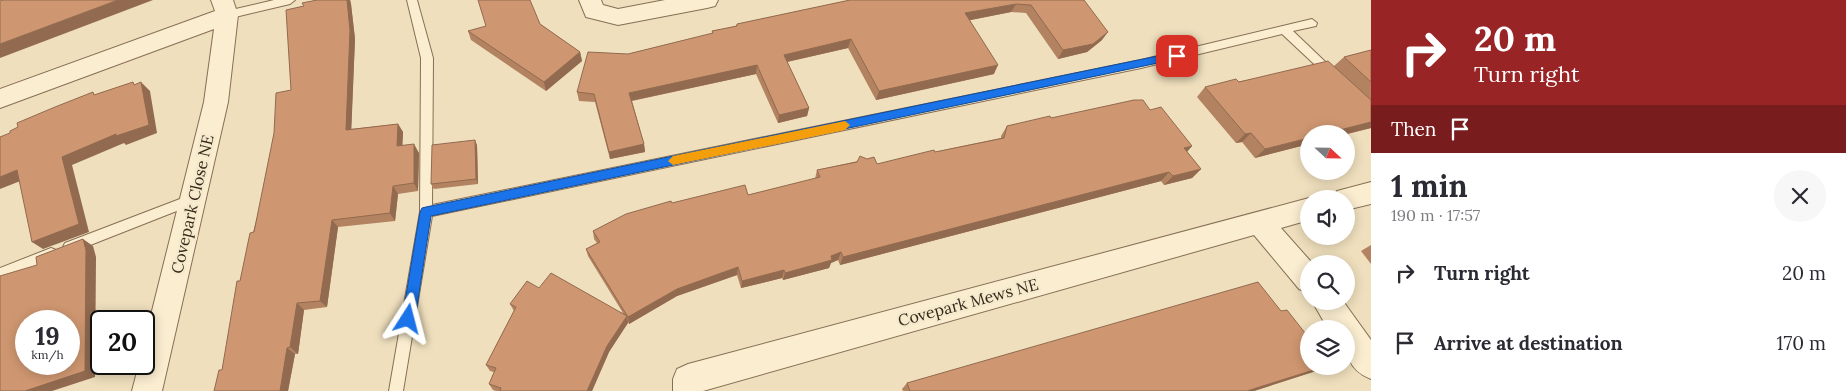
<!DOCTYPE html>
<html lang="en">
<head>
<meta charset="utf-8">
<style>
	:root { --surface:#fff; --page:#f7f7f7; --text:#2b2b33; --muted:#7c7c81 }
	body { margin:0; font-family:Lora,serif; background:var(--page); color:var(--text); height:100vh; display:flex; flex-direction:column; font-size:19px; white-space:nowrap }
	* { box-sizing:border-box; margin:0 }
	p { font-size:16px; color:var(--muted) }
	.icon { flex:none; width:28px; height:28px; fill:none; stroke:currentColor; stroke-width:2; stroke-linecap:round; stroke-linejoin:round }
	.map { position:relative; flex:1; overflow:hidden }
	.details { display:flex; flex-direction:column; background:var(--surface); width:475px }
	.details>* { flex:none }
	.banner { background:#982426; color:#fff; overflow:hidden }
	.needle { width:32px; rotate:112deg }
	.fabs { position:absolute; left:1300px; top:125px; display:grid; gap:10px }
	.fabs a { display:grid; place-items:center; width:55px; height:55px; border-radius:50%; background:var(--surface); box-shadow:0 2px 12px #0003; font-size:25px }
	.speed { position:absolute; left:15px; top:310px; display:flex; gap:10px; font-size:25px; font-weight:700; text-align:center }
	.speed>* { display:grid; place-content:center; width:65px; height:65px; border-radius:50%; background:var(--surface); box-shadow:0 2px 12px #0003; line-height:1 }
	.speed small { font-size:12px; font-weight:400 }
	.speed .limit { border:2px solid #111; border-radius:8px; background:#fff; color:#111 }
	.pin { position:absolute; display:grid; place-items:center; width:42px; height:42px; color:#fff; margin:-21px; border-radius:10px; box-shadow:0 2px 8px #0006 }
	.me { position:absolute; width:55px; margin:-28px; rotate:9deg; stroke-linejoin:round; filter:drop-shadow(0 0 4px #0008) }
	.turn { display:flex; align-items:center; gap:18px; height:105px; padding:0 20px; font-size:22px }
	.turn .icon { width:65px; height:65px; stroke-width:2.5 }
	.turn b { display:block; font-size:35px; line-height:42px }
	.then { display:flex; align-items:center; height:48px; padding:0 20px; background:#0003; gap:10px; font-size:19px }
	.round { display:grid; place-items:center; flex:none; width:52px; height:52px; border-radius:26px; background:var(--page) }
	.summary { display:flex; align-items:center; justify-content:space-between; height:85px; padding:0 20px }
	h1 { font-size:30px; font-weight:800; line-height:38px }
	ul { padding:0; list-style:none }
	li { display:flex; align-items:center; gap:15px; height:70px; padding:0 20px }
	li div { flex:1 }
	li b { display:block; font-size:19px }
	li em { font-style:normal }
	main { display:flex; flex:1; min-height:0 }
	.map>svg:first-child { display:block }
</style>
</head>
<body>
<main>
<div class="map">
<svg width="1371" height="391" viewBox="0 0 1371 391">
	<rect width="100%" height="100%" fill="#efdfbd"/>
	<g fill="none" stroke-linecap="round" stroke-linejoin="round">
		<g stroke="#876f56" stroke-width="2">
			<g id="service">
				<polygon points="274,0 295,0 290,4 227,19 222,15 227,11"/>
				<polygon points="407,0 417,0 433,58 432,205 1141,60 1312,19 1317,23 1316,26 1293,31 1338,74 1332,78 1328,77 1282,34 1141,68 432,216 403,391 389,391 420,212 421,58"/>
				<polygon points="193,194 197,195 199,199 197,203 70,253 65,251 63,247 65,243"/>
				<polygon points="51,248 56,250 58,254 56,258 0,280 0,268"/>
			</g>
		</g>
		<g stroke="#876f56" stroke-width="2">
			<g id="minor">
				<polygon points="211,0 233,0 238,15 228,102 162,391 132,391 139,364 144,364 144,343 204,102 214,29 0,108 0,89 215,11"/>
				<polygon points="579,0 601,0 603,5 618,9 665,0 718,0 715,6 707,8 618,25 586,17"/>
				<polygon points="1371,182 1371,204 1346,210 1346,199 1333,199 1337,191"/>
				<polygon points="1309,198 1312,199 1309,199 1309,220 1281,228 1313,264 1309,264 1309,293 1299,289 1254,235 703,391 673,391 673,379 677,369 688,364"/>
				<path d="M1312 301H1343L1371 340V379C1346 369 1346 352 1346 329H1328Z"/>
			</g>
		</g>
		<use href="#service" fill="#faedd0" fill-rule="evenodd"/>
		<use href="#minor" fill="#faedd0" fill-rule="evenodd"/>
	</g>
	<g fill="#b28261">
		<polygon points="317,0 350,0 351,4 355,39 351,129 398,124 403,132 402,145 419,153 418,191 398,194 395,221 338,227 327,307 304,310 298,354 295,354 288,391 214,391 222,370 240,281 291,90 304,6"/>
		<polygon points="850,0 1084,0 1102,40 1087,52 1058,59 1026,13 1011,12 970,20 994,74 876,100 848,48 787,62 809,108 807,116 778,123 756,74 632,101 644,144 645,152 610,159 595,102 579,101 577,92 628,54 712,34 712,31 736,26 737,24"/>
		<polygon points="540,24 580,52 582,61 546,91 471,40 468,31"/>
		<polygon points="1371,50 1371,128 1255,158 1242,142 1236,143 1197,97 1205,87 1334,66 1344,57"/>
		<polygon points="1150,110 1192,146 1187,152 1201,169 1192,178 1164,185 1161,181 840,265 838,260 831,263 829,268 783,280 782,278 741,288 737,275 677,296 629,324 628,322 609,352 592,391 496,391 493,390 489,384 494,372 490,371 486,365 514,311 510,304 539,288 623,313 588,256 586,249 597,243 594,239 593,231 672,203 748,195 815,179 817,170 867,159 877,164 1001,138 1001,136 1007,126 1051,118"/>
		<polygon points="477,145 478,184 434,189 431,184"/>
		<polygon points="1371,245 1371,264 1361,251"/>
		<polygon points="1281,311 1327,366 1316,371 1254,391 903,391 902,389 907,383"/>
	</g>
	<g fill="#916a4f">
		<polygon points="118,0 153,0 0,58 0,44"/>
		<polygon points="347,0 350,0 351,4 355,39 351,138 346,130"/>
		<polygon points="1016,4 1011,12 961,22 965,13"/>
		<polygon points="1108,32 1102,40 1087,52 1058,59 1063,50"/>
		<polygon points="851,39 848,48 782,63 784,55"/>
		<polygon points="580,52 582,61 546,91 544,82"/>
		<polygon points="757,65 756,74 630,101 629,93"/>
		<polygon points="998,65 994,74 876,100 879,91"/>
		<polygon points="141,82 150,91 157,133 126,145 124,143 72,165 89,232 43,249 32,242 62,157"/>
		<polygon points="809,108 807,116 778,123 779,115"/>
		<polygon points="1371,122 1371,128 1346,134 1324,134"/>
		<polygon points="398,124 403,132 402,155 397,146"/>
		<polygon points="1251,133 1242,142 1236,143 1245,134"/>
		<polygon points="1309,138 1309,144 1255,158 1265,149"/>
		<polygon points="475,140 477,145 478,184 476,179"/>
		<polygon points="414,144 419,153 418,191 414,183"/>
		<polygon points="644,144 645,152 610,159 609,152"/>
		<polygon points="1192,146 1184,155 1184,148"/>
		<polygon points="1201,169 1192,178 1164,185 1173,176"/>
		<polygon points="17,170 28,178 0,189 0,177"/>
		<polygon points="1169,172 1161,181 840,265 843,257"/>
		<polygon points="393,186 398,194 395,221 390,213"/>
		<polygon points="332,220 338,227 327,307 320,301"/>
		<polygon points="83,239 93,246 96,257 95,377 52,391 25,391"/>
		<polygon points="841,252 838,260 831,263 829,268 783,280 785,273"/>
		<polygon points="738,267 737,275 677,296 629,324 628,317 677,289"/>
		<polygon points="784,270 782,278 741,288 742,281"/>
		<polygon points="297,303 304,310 298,354 290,347"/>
		<polygon points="627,316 628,323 609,352 592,391 587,391 607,346"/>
		<polygon points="287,348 295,354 288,391 280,391"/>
		<polygon points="1327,366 1316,371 1254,391 1247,391"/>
	</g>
	<g fill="#cf9771" stroke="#916a4f" fill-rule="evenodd">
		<polygon points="3,0 118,0 0,44 0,1"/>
		<polygon points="317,0 347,0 350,30 346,130 398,124 397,146 414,144 414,183 393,186 390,213 332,220 320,301 297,303 290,347 287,348 280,391 214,391 219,370 222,370 237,281 240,281 250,233 254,232 274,133 276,93 291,90 286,10 304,6 302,3"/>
		<polygon points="478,0 530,0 540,24 580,52 544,82 468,31 486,26"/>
		<polygon points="850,0 1084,0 1108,32 1093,44 1063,50 1031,5 1016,4 965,13 998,65 879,91 851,39 784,55 809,108 779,115 757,65 629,93 644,144 609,152 594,94 577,92 588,52 628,54 713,33 712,31 737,26 737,24"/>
		<polygon points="1371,50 1371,82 1344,57"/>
		<polygon points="1328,61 1371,100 1371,122 1324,134 1309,134 1309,138 1265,149 1251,133 1245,134 1205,87 1236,79 1239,82"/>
		<polygon points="133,82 134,85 141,82 149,125 116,136 116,134 62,157 79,224 32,242 17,170 0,177 0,137 10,133 10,131 18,127 17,123 55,107 93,92 94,95"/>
		<polygon points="1134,100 1143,100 1150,110 1161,107 1192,146 1184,148 1201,169 1173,176 1169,172 843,257 841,252 831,256 832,260 785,273 784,270 742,281 738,267 677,289 628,317 586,249 600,242 593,231 626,214 671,201 672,203 745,185 748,195 820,177 817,170 857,162 860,156 867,159 874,157 877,164 934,150 935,152 1004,138 1007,126 1050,116 1051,118"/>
		<polygon points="475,140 476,179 431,184 432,145"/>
		<path d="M83 239 86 250 85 371 25 391H0V276L37 265 36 257ZM26 321H69V364H26Z"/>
		<polygon points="551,273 627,316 607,346 587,391 500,391 501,388 489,384 496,368 486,365 516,307 510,304 527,281 539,288"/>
		<polygon points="1258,282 1281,311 1287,310 1309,338 1309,366 1326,366 1247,391 910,391 907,383"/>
	</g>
	<polygon fill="#1a73e8" stroke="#114b97" points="1177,52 1182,56 1177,59 431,216 415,319 413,324 408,325 404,324 402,319 420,212 422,208 426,207"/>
	<polygon fill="#f59e0b" points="845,121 850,125 845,130 673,165 668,161 673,156"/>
	<g text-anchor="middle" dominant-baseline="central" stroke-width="5" stroke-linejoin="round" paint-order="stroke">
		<g font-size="16" fill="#36281b" stroke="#f6eacd">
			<text transform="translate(192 204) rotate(-77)">Covepark Close NE</text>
			<text transform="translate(968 302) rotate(-15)">Covepark Mews NE</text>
		</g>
	</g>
</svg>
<div class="fabs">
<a><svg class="needle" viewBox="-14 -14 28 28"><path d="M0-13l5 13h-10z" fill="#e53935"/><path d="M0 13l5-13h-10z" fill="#7c7c81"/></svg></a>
<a><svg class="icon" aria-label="sound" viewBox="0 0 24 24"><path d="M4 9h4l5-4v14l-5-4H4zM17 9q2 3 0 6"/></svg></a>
<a><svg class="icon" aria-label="search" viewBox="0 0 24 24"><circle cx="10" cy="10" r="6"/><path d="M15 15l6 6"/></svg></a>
<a><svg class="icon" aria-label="layers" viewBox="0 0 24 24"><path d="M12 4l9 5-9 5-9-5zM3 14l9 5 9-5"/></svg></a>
</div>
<div class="speed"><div>19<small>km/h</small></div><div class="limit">20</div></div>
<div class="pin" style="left:1177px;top:56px;background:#d93025"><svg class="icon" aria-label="arrive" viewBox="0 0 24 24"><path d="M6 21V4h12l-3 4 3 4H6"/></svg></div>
<svg class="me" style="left:408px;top:319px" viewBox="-20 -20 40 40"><path d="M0-17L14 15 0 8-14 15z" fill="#1a73e8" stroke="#fff" stroke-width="4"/></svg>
</div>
<section class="details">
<div class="banner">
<div class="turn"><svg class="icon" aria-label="right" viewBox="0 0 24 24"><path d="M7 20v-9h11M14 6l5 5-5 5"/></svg><div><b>20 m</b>Turn right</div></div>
<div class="then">Then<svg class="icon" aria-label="arrive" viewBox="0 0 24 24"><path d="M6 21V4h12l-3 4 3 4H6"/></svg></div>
</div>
<div class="summary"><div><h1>1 min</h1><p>190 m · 17:57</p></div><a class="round"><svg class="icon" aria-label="close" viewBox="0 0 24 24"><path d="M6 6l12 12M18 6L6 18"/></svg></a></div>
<ul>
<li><svg class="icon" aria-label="right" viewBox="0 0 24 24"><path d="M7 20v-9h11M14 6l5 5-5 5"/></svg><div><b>Turn right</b></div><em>20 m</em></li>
<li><svg class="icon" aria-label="arrive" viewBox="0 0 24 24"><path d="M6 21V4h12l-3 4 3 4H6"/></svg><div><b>Arrive at destination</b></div><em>170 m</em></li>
</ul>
</section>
</main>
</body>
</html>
